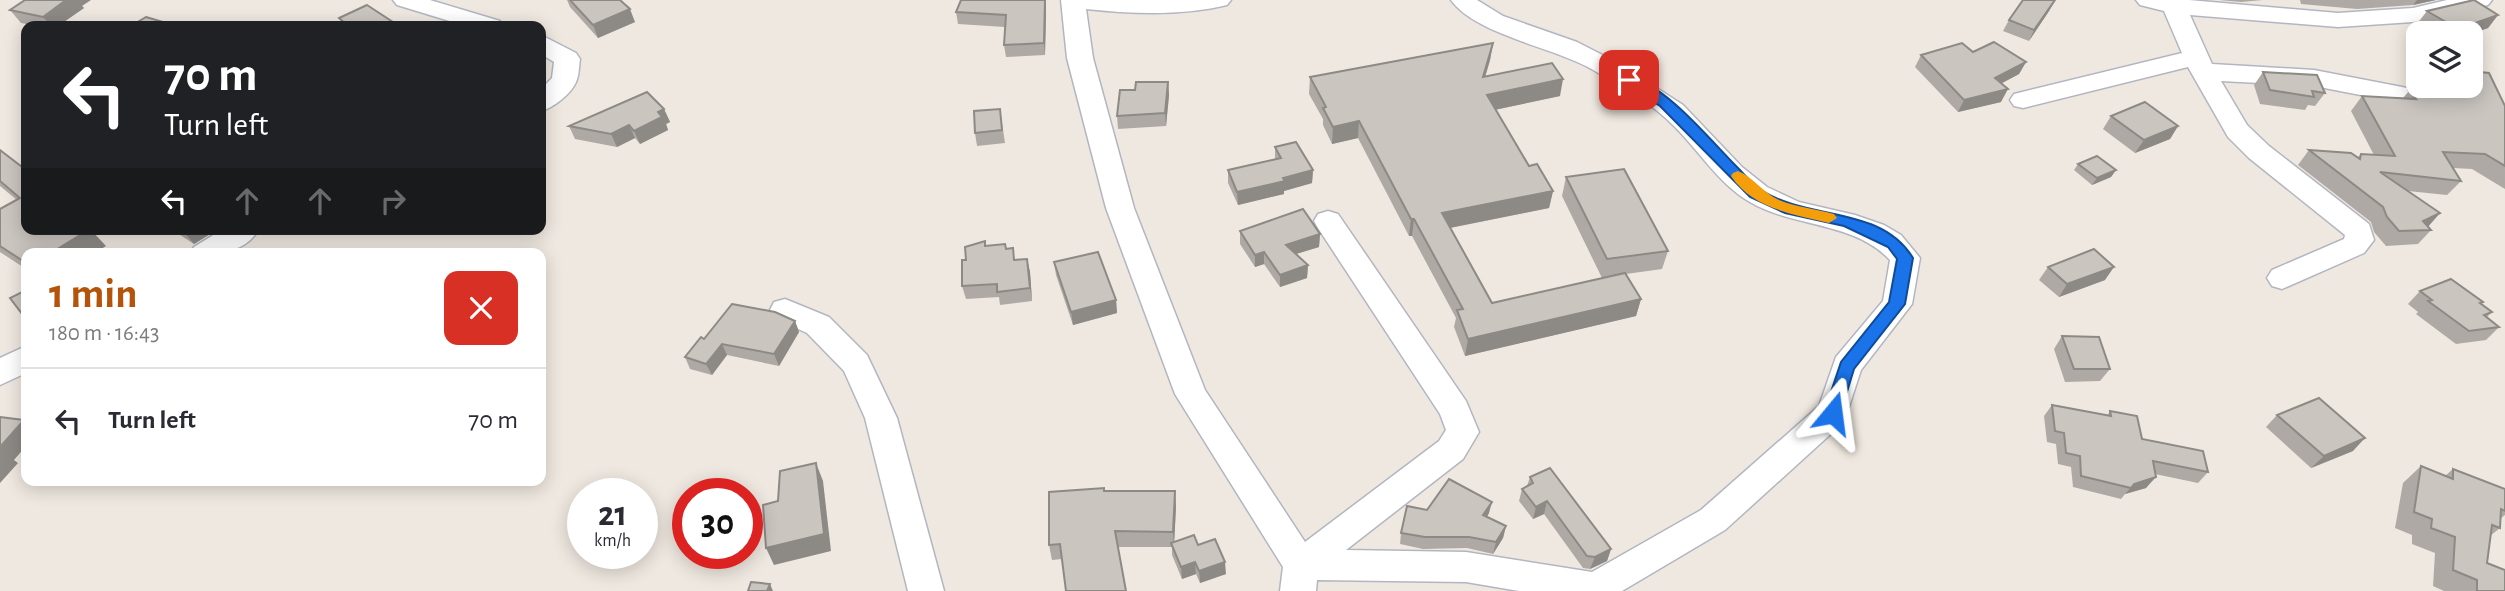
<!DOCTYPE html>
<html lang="en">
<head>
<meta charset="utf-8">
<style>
	:root { --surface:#fff; --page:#f7f7f7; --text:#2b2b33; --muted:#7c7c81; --line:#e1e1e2; --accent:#b45309 }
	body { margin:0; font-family:"Alegreya Sans",sans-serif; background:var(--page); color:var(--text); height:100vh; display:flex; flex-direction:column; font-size:26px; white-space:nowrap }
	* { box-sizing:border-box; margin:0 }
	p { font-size:23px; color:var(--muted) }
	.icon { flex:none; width:38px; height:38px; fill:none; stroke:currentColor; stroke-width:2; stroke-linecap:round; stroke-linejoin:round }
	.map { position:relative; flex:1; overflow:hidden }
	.details { position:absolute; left:21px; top:248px; width:525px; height:238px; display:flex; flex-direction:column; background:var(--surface); border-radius:14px; box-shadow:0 4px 18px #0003 }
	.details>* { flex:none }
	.guide { position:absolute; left:21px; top:21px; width:525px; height:214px; border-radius:14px; box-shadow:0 4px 18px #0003; background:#202124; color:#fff; overflow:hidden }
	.tools { position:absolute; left:2406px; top:21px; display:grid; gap:14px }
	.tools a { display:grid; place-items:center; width:77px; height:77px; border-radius:14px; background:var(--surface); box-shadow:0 4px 18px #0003; font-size:35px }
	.speed { position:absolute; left:567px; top:478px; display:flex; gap:14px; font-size:35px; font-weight:700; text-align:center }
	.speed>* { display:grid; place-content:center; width:91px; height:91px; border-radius:50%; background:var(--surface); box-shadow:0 4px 18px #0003; line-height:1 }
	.speed small { font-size:18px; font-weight:400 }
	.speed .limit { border:10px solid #d22; background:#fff; color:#111 }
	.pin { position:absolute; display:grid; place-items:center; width:60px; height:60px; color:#fff; margin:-30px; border-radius:14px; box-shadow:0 4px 10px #0006 }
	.me { position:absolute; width:77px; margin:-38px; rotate:16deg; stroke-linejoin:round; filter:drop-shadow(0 0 5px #0008) }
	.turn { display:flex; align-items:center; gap:24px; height:147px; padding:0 28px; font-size:32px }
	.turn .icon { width:91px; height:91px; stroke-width:2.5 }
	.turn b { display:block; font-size:49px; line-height:60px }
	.lanes { display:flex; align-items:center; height:66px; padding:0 28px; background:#0003; justify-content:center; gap:35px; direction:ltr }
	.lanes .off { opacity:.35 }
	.round { display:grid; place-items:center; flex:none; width:74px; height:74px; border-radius:14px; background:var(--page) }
	.summary { display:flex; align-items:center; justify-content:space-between; height:119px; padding:0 28px }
	h1 { font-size:42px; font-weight:600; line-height:52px; color:var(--accent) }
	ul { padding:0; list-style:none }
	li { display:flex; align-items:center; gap:21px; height:105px; padding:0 28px; border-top:2px solid var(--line) }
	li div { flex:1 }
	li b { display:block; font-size:26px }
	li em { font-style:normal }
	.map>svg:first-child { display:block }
</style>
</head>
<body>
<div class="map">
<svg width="2505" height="591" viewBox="0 0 2505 591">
	<rect width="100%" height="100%" fill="#efe8e0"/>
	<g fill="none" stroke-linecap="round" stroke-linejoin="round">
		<g stroke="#b3b6c1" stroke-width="3">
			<g id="minor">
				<polygon points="393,0 430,0 500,21 503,26 466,26 397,5"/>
				<path d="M1061 0H1231L1227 5C1183 16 1132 14 1086 9L1093 58 1134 208 1205 390 1305 542 1439 441 1446 430 1440 414 1318 228 1314 221 1318 214 1328 211 1338 214 1466 401 1479 432 1463 459 1346 550 1466 552 1592 572 1701 510 1819 406 1836 357 1883 301 1890 260C1853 221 1794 228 1750 202 1719 184 1700 152 1675 127 1651 102 1618 84 1588 67 1550 47 1474 33 1451 0H1477L1503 16 1577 42 1618 63 1683 105 1742 167 1767 187 1799 202 1855 215 1884 225 1901 235 1920 258 1912 304 1861 370 1844 422 1725 530 1622 591H1519L1466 582 1317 580 1316 591H1280L1283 567 1175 394 1106 208 1067 58Z"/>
				<polygon points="2136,0 2189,0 2338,13 2413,8 2447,0 2492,0 2488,5 2413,22 2338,27 2190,15 2212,64 2314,70 2402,87 2411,89 2415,95 2411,101 2402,103 2314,86 2221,81 2247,125 2269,146 2369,224 2374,240 2364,253 2282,289 2272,286 2267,278 2272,270 2344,239 2345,235 2249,158 2228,137 2188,67 2023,108 2014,106 2010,100 2014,94 2182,53 2164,11 2140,5"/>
				<path d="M541 35 576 53 580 59C579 66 579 76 576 82 571 94 553 108 541 111V89L552 78 554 62 541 54Z"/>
				<path d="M223 229H259C244 255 215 254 190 254L194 247Z"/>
				<polygon points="785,299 829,317 867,355 897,418 944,591 908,591 865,418 844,371 807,333 774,318 770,310 774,302"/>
				<polygon points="26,346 26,373 0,385 0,358"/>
			</g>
		</g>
		<use href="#minor" fill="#fff" fill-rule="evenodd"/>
	</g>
	<g fill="#aea9a4">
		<polygon points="567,0 620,0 635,22 598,38 570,7"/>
		<polygon points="2055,0 2049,11 2029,41 2003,31 2009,20"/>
		<polygon points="2219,0 2263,0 2241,2"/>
		<polygon points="2300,0 2436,0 2413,5 2357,9 2301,4"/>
		<polygon points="82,6 84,8 58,26 38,26 21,23 10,10"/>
		<polygon points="1046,7 1045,55 1006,57 1004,45 1005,27 958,24 956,12"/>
		<polygon points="2427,11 2498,15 2488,28 2471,34 2433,33 2417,24"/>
		<polygon points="1493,43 1490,60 1485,77 1560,96 1495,110 1529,166 1553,191 1549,208 1450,228 1492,303 1602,278 1562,196 1566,177 1668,251 1662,269 1626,274 1641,299 1636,316 1465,356 1454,327 1456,318 1412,236 1409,236 1358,138 1332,144 1323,125 1323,119 1309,94 1310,77"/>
		<polygon points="1921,55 2026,62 2019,74 2002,83 2001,102 1958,112 1915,67"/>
		<polygon points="2263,72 2325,93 2315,106 2308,105 2305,110 2260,104 2254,85"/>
		<polygon points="1168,82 1169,95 1166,126 1118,129 1117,116 1135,90"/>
		<polygon points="2425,86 2471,86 2505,106 2505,189 2472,169 2453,168 2461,181 2447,195 2408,191 2440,213 2428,226 2431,230 2418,244 2386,246 2374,232 2371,222 2298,165 2309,150 2358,157 2361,154 2374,155 2351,111 2362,96 2403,98 2409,91 2422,89"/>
		<polygon points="664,109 670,122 666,124 668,130 640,144 635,138 617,147 575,139 569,126"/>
		<polygon points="1000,109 1005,143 977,146 975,133"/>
		<polygon points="2111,116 2178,126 2170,139 2135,153 2103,129"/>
		<polygon points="1275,147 1313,170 1312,183 1284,191 1284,194 1238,205 1228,183 1228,170 1275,159"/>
		<polygon points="0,150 26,170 26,229 106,246 26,254 26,269 0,252 0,209 17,200 0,186"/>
		<polygon points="2078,164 2116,170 2111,177 2092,185 2074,170"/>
		<polygon points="171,229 218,229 194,244"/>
		<polygon points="1240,231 1320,234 1319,247 1296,254 1308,265 1307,278 1280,287 1264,264 1255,267 1240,244"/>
		<polygon points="986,246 1006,249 1016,260 1027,259 1030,272 1032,301 1000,305 999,297 966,299 962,286 966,260"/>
		<polygon points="1054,262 1116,300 1117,313 1073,325 1056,275"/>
		<polygon points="2048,267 2105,280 2059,297 2039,280"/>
		<polygon points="2420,291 2483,302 2481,304 2492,312 2487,317 2499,327 2486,340 2456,344 2416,314 2418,312 2408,304"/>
		<polygon points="795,321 799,332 779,366 727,355 712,375 690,369 685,357 704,339"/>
		<polygon points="2062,336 2110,369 2100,381 2065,382 2054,349"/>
		<polygon points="2052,405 2107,416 2110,411 2142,439 2208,472 2198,483 2155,474 2146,488 2125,494 2121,499 2073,487 2071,467 2058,464 2056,444 2047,442 2044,416"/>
		<polygon points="2277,415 2353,451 2311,468 2266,427"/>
		<polygon points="2421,466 2445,476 2453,469 2505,489 2505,515 2501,518 2500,528 2490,536 2487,563 2505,591 2444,591 2433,586 2435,553 2412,544 2412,535 2395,528 2403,483"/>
		<polygon points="1530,477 1611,549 1607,561 1590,569 1583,568 1544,514 1533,519 1519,501 1522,489 1527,486"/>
		<polygon points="1104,491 1175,491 1176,507 1174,542 1198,545 1226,574 1200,583 1196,574 1182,579 1172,555 1172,547 1118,547 1062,559 1052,560 1049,545"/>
		<polygon points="1427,510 1489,513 1487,517 1506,526 1503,538 1493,554 1467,548 1423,549 1400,544 1401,533"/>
	</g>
	<g fill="#8d8a86">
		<polygon points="66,0 91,0 82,6 84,8 58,26 51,26 43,17"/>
		<polygon points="1045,0 1046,7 1045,55 1044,43"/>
		<polygon points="2055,0 2049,11 2029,41 2034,30"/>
		<polygon points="2417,0 2436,0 2413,5"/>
		<polygon points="630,9 635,22 598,38 593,25"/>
		<polygon points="2498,15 2488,28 2471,34 2454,33 2458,29"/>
		<polygon points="1493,43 1490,60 1480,94 1483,77"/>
		<polygon points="2026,62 2019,74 1989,90 1995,78"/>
		<polygon points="1563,79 1560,96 1484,112 1487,95"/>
		<polygon points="1168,82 1169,95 1166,126 1165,113"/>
		<polygon points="2008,89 2001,102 1958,112 1964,100"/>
		<polygon points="664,109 670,122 666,124 668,130 640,144 634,131 658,112"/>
		<polygon points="1359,121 1358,138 1332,144 1333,127"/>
		<polygon points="629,125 635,138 617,147 611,134"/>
		<polygon points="2178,126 2170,139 2135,153 2144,140"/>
		<polygon points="1313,170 1312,183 1284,191 1284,194 1238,205 1237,192"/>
		<polygon points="2116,170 2111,177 2092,185 2097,178"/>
		<polygon points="1553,191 1549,208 1439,230 1442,213"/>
		<polygon points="2440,213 2427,228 2423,221"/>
		<polygon points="1411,219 1414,219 1412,236 1409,236"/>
		<polygon points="90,229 106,246 93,254 49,254"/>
		<polygon points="188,229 218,229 194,244 184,232"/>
		<polygon points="1320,234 1319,247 1286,257 1286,245"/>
		<polygon points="1264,252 1264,264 1255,267 1255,255"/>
		<polygon points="1027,259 1030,272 1032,301 1030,288"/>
		<polygon points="1308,265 1307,278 1280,287 1280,275"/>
		<polygon points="2114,267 2105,280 2059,297 2067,284"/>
		<polygon points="1641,299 1636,316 1465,356 1468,339"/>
		<polygon points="1116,300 1117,313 1073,325 1071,312"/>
		<polygon points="795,321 799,332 779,366 774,354"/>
		<polygon points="722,344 727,355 712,375 706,364"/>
		<polygon points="24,420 26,422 26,446 14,460 18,463 0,483 0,447"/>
		<polygon points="2365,438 2353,451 2311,468 2324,456"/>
		<polygon points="816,463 823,481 831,551 774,565 766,548"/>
		<polygon points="2156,477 2146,488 2125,494 2134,484"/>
		<polygon points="1175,491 1176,507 1174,547 1173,532"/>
		<polygon points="1547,501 1544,514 1533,519 1536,507"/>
		<polygon points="1492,502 1489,513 1481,526 1483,515"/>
		<polygon points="1506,526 1503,538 1493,554 1496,542"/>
		<polygon points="1611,549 1607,561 1590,569 1595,557"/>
		<polygon points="1195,562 1196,574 1182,579 1181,567"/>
		<polygon points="1225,562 1226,574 1200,583 1199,571"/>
		<polygon points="770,584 773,591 767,591"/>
	</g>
	<g fill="#cac5bf" stroke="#8d8a86" stroke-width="2">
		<polygon points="25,0 66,0 43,17 10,10"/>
		<polygon points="570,0 620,0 630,9 593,25"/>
		<polygon points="961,0 1045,0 1044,43 1004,45 1006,15 956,12"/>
		<polygon points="2023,0 2055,0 2034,30 2009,20"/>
		<polygon points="2474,0 2498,15 2458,29 2427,11"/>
		<polygon points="367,5 399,26 348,26 339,18"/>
		<polygon points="146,17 170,24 167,26 131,26"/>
		<polygon points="1994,42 2026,62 1995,78 2008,89 1964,100 1921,55 1962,43 1973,52"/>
		<polygon points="1493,43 1483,77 1552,63 1563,79 1487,95 1529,166 1537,164 1553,191 1442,213 1492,303 1625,273 1641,299 1468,339 1457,310 1463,309 1414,219 1411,219 1359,121 1333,127 1323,108 1326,107 1310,77"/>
		<polygon points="2471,71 2489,73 2505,106 2505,166 2485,154 2443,152 2461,181 2380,172 2440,213 2423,221 2431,230 2399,231 2387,217 2383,207 2309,150 2351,153 2360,159 2361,154 2395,156 2362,96 2416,99 2409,91 2424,89 2426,86 2471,86"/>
		<polygon points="2263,72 2317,75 2325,93 2312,91 2314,97 2270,90"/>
		<polygon points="1136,82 1168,82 1165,113 1117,116 1120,90 1135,90"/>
		<polygon points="647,92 664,109 658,112 662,117 634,131 629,125 611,134 569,126"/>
		<polygon points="2145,102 2178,126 2144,140 2111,116"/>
		<polygon points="1000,109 1002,130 975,133 974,111"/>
		<polygon points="1296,142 1313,170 1283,178 1285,181 1237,192 1228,170 1281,158 1275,147"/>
		<polygon points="0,150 26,170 26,229 90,229 49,254 26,254 26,263 0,246 0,209 20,198 0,181"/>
		<polygon points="2097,156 2116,170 2097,178 2078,164"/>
		<polygon points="1624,169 1668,251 1607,259 1566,177"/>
		<polygon points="1303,209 1320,234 1286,245 1308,265 1280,275 1264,252 1255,255 1240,231"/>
		<polygon points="985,241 985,246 1005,244 1006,249 1013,248 1014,260 1027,259 1030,288 997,292 997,284 962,286 962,260 966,260 965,247"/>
		<polygon points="2094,249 2114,267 2067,284 2048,267"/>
		<polygon points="1098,252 1116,300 1071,312 1054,262"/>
		<polygon points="2451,279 2483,302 2480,303 2492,312 2484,315 2499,327 2469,331 2428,301 2432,300 2420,291"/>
		<polygon points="26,290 26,319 10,298"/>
		<polygon points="732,304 775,312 795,321 774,354 722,344 706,364 685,357 701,337 704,339"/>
		<polygon points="2062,336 2099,337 2110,369 2074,369"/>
		<polygon points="2319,398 2365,438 2324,456 2277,415"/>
		<polygon points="2052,405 2111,416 2110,411 2137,416 2142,439 2203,451 2208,472 2153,461 2156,477 2134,484 2131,488 2081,476 2080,456 2066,453 2064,433 2055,431"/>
		<polygon points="0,417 24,420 0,447"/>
		<polygon points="816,463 824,534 766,548 763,505 778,501 780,471"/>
		<polygon points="2421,466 2453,479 2453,469 2505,489 2505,511 2501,509 2500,528 2492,525 2487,563 2505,570 2505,591 2477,591 2477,580 2453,570 2455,537 2431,528 2432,519 2414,512"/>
		<polygon points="1550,468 1611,549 1595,557 1587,556 1547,501 1536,507 1522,489 1533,483 1530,477"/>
		<polygon points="1449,479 1492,502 1483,515 1506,526 1496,542 1469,537 1425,537 1401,533 1407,506 1427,510"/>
		<polygon points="1104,488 1104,491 1175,491 1173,532 1115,531 1126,591 1066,591 1060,544 1049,545 1049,492"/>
		<polygon points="1194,535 1198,545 1215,539 1225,562 1199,571 1195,562 1181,567 1171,543"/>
		<polygon points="751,582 770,584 767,591 748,591"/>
	</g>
	<path fill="#1a73e8" stroke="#114b97" stroke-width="2" d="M1629 76C1668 87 1709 139 1738 168 1745 175 1753 185 1761 190 1808 221 1881 205 1913 258L1905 304 1854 369 1839 418H1827L1824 413 1841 362 1889 302 1897 259 1888 247 1844 226 1785 213 1750 197 1660 106 1624 84V77Z"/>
	<path fill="#f59e0b" d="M1738 171C1752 176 1763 193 1779 200 1796 207 1816 209 1834 214L1837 218 1829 223C1793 214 1753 209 1731 176L1733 173Z"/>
</svg>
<div class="tools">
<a><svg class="icon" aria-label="layers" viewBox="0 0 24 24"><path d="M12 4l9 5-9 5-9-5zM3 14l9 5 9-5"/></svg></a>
</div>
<div class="speed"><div>21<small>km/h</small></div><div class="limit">30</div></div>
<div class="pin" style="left:1629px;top:80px;background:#d93025"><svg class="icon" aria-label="arrive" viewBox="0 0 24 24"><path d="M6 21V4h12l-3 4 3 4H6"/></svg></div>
<svg class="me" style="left:1833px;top:413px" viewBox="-20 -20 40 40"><path d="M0-17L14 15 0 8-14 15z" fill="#1a73e8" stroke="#fff" stroke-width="4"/></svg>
<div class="guide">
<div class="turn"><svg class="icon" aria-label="left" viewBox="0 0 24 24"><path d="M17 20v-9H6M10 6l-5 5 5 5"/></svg><div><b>70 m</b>Turn left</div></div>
<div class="lanes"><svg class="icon" aria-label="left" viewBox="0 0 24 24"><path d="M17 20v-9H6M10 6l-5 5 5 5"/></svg><svg class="icon off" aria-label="ahead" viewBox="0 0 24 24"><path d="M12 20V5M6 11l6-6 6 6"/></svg><svg class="icon off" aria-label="ahead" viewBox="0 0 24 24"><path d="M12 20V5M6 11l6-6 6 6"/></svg><svg class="icon off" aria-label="right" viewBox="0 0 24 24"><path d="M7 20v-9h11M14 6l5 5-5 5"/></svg></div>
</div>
<section class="details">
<div class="summary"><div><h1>1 min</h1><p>180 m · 16:43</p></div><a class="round" style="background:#d93025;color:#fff"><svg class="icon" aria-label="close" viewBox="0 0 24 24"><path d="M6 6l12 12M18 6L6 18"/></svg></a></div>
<ul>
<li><svg class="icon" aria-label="left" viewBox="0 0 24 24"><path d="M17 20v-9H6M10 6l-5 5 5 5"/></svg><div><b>Turn left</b></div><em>70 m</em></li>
</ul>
</section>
</div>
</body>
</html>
